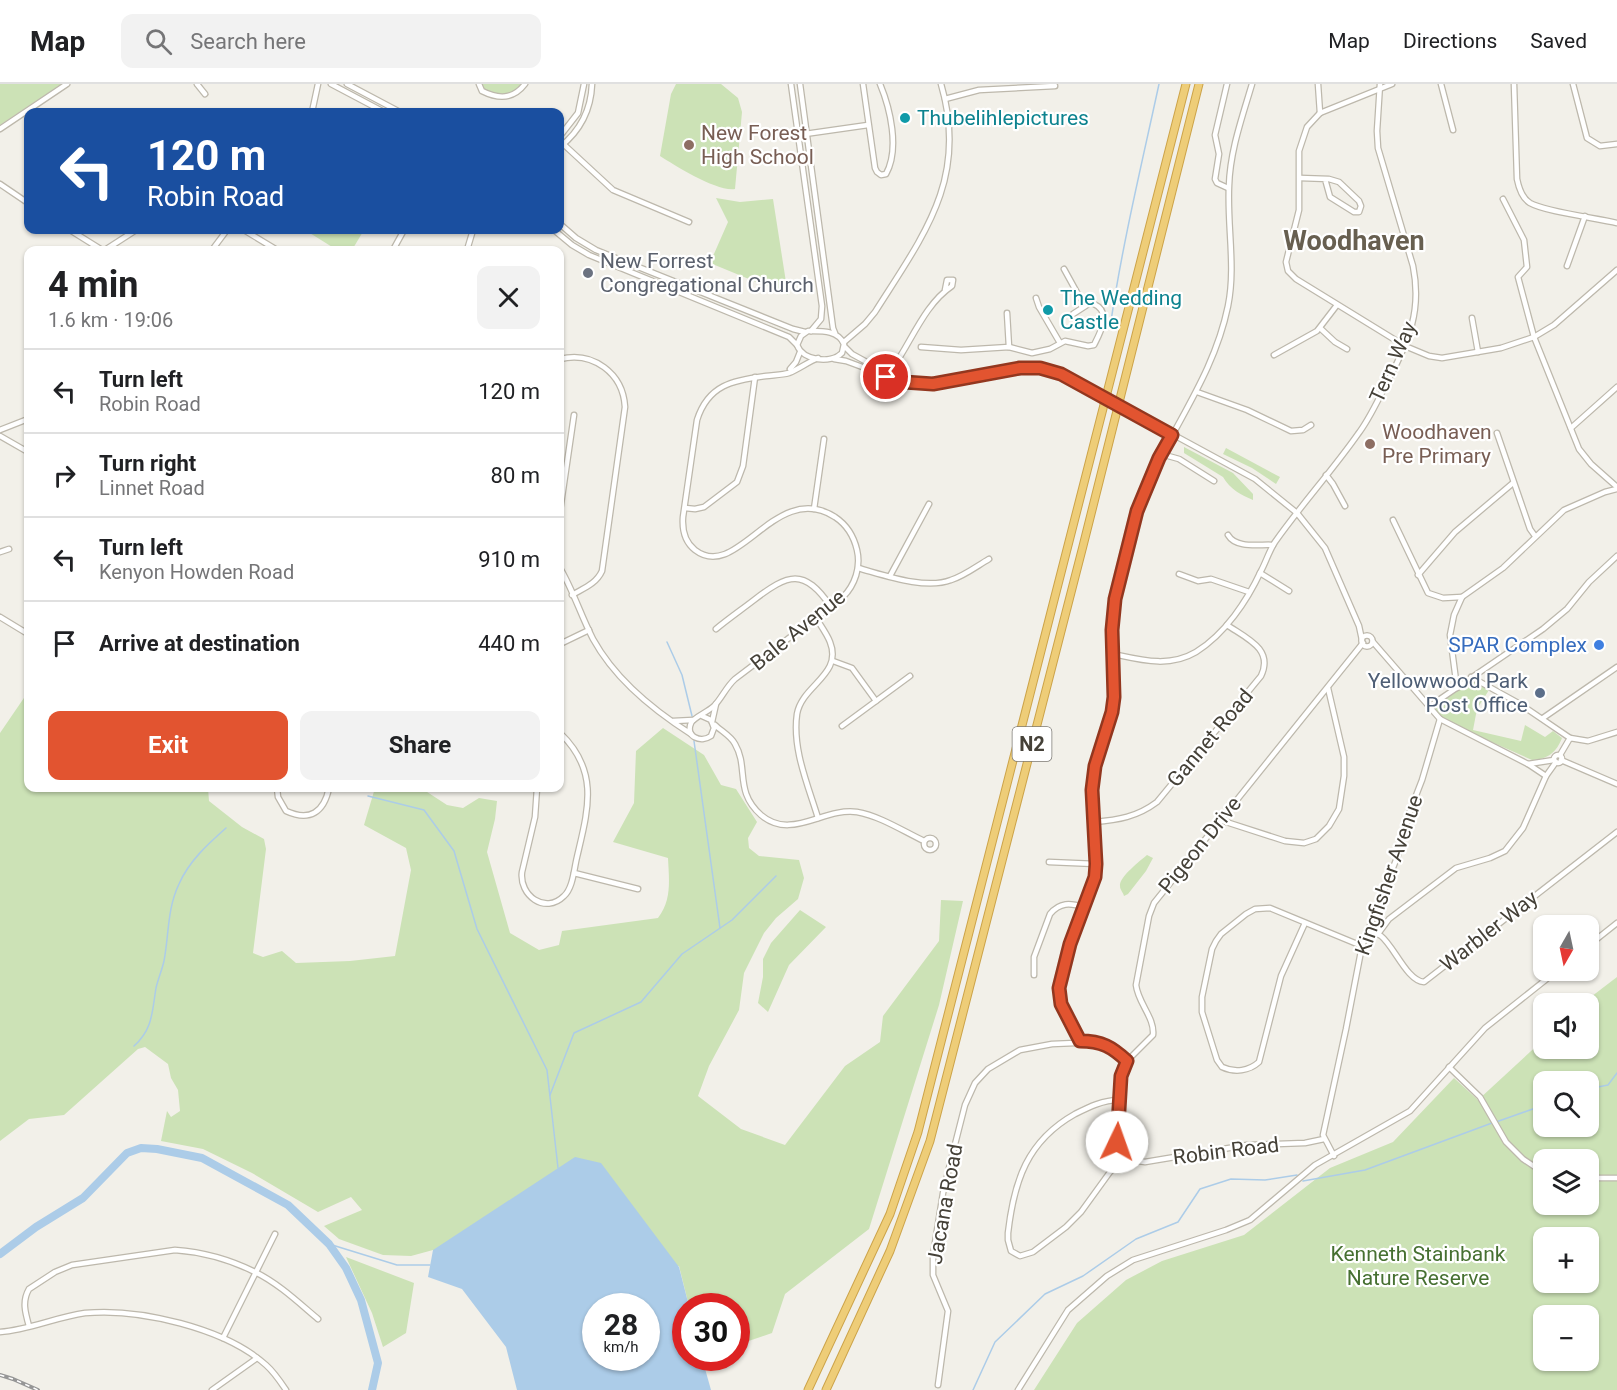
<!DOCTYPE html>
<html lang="en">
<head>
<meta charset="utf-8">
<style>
	:root { --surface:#fff; --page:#f2f2f2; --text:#202124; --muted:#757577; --line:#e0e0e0; --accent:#e25430 }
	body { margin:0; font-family:Roboto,sans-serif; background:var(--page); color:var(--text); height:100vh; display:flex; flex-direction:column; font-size:22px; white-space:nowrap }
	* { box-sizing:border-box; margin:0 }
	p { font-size:20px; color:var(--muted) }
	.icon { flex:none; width:33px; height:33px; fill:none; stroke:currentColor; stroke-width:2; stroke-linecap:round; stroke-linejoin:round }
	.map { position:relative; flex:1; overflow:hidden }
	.sheet { position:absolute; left:24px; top:162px; width:540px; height:546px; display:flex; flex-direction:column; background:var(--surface); border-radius:12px; box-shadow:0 2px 4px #0004 }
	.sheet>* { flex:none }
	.banner { position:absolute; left:24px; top:24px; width:540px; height:126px; border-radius:12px; box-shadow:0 2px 4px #0004; background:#1a4fa0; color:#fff; overflow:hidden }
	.needle { width:39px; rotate:189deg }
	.controls { position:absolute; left:1533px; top:831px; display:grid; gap:12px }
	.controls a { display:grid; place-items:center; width:66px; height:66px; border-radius:12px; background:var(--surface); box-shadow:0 2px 4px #0004; font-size:30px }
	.speed { position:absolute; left:582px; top:1209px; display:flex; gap:12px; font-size:30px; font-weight:700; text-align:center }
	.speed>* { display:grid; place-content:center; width:78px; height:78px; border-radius:50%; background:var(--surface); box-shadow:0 2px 4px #0004; line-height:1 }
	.speed small { font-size:15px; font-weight:400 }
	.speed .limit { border:9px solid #d22; background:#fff; color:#111 }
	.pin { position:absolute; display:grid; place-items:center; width:51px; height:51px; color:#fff; margin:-26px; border:3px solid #fff; border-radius:50%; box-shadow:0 2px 6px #0007 }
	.me { position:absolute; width:66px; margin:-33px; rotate:3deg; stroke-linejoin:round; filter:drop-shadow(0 0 4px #0008) }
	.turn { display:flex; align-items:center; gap:21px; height:126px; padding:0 24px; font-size:27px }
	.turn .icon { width:78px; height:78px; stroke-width:2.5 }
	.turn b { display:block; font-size:42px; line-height:51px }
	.round { display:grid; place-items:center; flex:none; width:63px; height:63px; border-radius:12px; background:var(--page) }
	.summary { display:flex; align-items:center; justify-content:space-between; height:102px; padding:0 24px }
	h1 { font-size:36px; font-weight:700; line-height:45px }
	.primary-button { display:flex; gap:12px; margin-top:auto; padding:12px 24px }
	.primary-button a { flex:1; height:69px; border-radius:12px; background:var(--accent); color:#fff; font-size:24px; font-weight:700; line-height:69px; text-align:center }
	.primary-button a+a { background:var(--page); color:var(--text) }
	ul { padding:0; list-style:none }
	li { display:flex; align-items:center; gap:18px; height:84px; padding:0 24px; border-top:2px solid var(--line) }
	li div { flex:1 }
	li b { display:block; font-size:22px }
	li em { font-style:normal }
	header { display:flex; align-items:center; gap:36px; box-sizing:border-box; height:84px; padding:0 30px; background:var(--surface); border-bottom:2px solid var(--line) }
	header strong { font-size:28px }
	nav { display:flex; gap:33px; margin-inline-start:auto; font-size:21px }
	.search { width:420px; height:54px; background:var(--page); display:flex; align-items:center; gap:15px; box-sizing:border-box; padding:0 21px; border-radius:12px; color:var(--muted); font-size:22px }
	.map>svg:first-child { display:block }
</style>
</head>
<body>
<header>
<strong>Map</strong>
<div class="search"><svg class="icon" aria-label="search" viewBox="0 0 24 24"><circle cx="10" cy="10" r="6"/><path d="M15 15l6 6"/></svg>Search here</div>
<nav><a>Map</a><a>Directions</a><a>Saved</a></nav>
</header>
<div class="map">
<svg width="1617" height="1306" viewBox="0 0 1617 1306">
	<rect width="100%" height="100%" fill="#f2f0e9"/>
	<g fill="#cce2b6" fill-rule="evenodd">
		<polygon points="0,0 62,0 0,41"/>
		<path d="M481 0H522C511 13 497 13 482 5Z"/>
		<path d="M676 0H721L738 14 742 28 735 105C717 108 676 82 660 72L671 10Z"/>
		<polygon points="716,114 740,118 773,115 788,211 710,179 728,138"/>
		<polygon points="305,146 364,146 352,166 337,166"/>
		<path d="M1184 363 1233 389 1253 410V416C1241 411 1230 405 1223 393L1184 369Z"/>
		<polygon points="1226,364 1280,393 1276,400 1252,384 1223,370"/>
		<path d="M1474 595 1489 606 1477 625 1473 646 1521 657 1525 641 1545 653 1553 647 1562 654C1556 669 1548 675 1532 676L1442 636 1432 623Z"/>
		<path d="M28 608V704H208L209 717 242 743 264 755 266 765 253 869 263 873 282 867 296 879 350 877 395 872 411 786 406 764 364 741 375 704H421L447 721 463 724 479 714 497 717 495 735 487 768 510 849 539 866 559 861 562 847 658 834C672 816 669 796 668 774L613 758 634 719 636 667 663 644 704 671 721 701 736 705 757 738 748 754 749 764 759 772 799 776 804 794 798 815 776 834 764 849 744 889 739 926 709 982 698 1012 741 1045 785 1061 845 982 880 958 883 932 939 857 941 816 963 817 939 921 869 1145 785 1210 772 1249 737 1261 736 1222H689L679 1182 433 1166 411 1172 383 1171 339 1155 324 1142 362 1126 351 1113 318 1128 252 1089 203 1065 161 1057 167 1027 171 1033 180 1027 178 1006 171 994 168 980 145 963 138 965 64 1031 29 1035 0 1057V649Z"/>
		<path d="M1147 771 1153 774 1146 787 1128 810 1124 812C1123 808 1120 806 1120 802 1119 793 1140 777 1147 771Z"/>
		<polygon points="800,826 826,843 789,881 768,928 758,919 763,893 763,875 771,859"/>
		<path d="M1617 893V1306H1034L1077 1239 1126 1196 1162 1177 1244 1151 1330 1084 1393 1058 1454 994 1478 1016 1543 956 1544 964H1588V920L1583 919ZM1544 998H1588V1042H1544ZM1544 1076H1588V1120H1544ZM1544 1154H1588V1198H1544ZM1544 1232H1588V1276H1544Z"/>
		<polygon points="346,1173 414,1199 406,1249 383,1263 372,1229"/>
	</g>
	<path fill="#accce8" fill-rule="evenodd" d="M575 1073 601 1079 679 1183 689 1222H686V1274H702L711 1306H517L506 1263 462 1205 428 1193 433 1166ZM596 1222H646V1274H596Z"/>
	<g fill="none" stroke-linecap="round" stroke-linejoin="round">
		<g stroke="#accce8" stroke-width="1.5">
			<path d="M1111 237C1123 157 1142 79 1159 0"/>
			<polyline points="667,558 682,591 692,632"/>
			<polyline points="694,657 720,844"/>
			<polyline points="368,712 424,726 454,767 477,845 547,986 558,1084"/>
			<path d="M134 962C153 945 152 928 156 904 158 895 162 886 164 877 169 851 167 825 179 800 189 777 208 760 226 744"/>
			<polyline points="1588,1005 1608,1001 1617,989"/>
			<polyline points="550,1011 574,949 641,918 682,870 732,836 776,792"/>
			<polyline points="1496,1038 1544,1021"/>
			<polyline points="1303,1097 1365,1086 1492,1039"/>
			<polyline points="329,1160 397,1181 430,1181"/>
			<polyline points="973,1306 995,1258 1045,1210 1083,1192 1136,1155 1178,1138 1200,1105 1231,1095 1265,1096 1297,1091"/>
		</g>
		<polyline stroke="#accce8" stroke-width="8" points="0,1170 36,1143 83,1114 127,1069 141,1064 157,1065 202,1074 288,1121 329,1160 346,1184 361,1216 378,1279 372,1306"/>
		<g stroke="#bdb8ac" stroke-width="7">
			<g id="minor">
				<polyline points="197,0 205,10"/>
				<polyline points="331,0 384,28"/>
				<polyline points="347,0 400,28"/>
				<path d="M479 0 482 7C498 15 513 16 525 0"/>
				<polyline points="791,0 822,222 821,235 811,247"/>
				<polyline points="800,0 833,244 835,249"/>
				<path d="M863 0 875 84 877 88 881 91 886 90C900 65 890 24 880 0"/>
				<polyline points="1227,0 1215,51 1219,70 1215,95 1217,99 1228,104"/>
				<polyline points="1318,0 1320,29"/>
				<polyline points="1392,0 1320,29 1307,43 1299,67 1299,126 1286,178 1288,187 1296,195 1405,262 1429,272 1442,274 1501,264 1534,253 1554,241 1617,186"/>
				<polyline points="1441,0 1453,46"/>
				<path d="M1514 0 1517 95C1519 105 1522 114 1530 119 1546 128 1597 134 1617 139"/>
				<polyline points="1573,0 1587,54 1600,62 1617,60"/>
				<polyline points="945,15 979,6 1055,2"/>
				<polyline points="312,28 318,0"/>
				<polyline points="0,45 67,0"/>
				<polyline points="798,51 868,41"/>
				<polyline points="560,52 578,29 584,0"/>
				<polyline points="560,57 613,106 689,138"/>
				<path d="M560 63C580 47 591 27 592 0"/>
				<polyline points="1300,94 1329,95 1339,98 1359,117 1361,122 1359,128 1354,128 1330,113 1325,95"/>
				<polyline points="0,100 28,119"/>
				<polyline points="1503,115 1524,156 1527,183 1518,193 1534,253 1579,365 1591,380 1616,402"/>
				<polyline points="560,140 576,154 596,166 793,245 805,248"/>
				<polyline points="70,146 102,166"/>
				<polyline points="244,146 277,166"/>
				<polyline points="554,146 572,161 589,171 789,253 797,261"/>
				<polyline points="105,166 136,146"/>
				<polyline points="212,166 227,146"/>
				<polyline points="393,166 404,146"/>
				<polyline points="467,166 473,146"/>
				<polyline points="1567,182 1585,132"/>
				<polyline points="28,214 28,219"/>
				<polyline points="1036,214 1039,223 1060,259"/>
				<polyline points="1007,229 1009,263"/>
				<polyline points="1073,230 1090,219"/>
				<polyline points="1472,234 1478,268"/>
				<polyline points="1320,244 1335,258 1347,265"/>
				<path d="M808 247C822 247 838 246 844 260L842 269C831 280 803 277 797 261L801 252Z"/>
				<path d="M844 258 865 240 875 228C923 152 969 95 941 0"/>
				<polyline points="845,263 852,270 896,294"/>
				<path d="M921 263 961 266 1009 263 1032 269 1050 265 1065 257 1088 262 1094 261C1100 249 1112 228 1094 220 1089 217 1085 218 1080 214L1064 185"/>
				<polyline points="1274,271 1317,247 1337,221"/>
				<path d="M560 275C593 267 623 289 625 323L602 487C596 500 584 504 572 511"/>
				<polyline points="834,275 846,277 900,297 933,300 1033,283 1055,288 1088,305"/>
				<path d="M876 283 880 281 890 283 894 282C912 256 925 220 952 202L953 196H947L945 206"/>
				<polyline points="790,285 796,278 800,268"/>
				<polyline points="1197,308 1247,326 1291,347 1303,346 1311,341"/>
				<polyline points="1137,331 1255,395 1297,429 1325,464 1359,542 1362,556"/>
				<polyline points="1571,344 1617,303"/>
				<polyline points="0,346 28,335"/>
				<polyline points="1497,349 1530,445 1535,452"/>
				<polyline points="0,352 28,368"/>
				<polyline points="1161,370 1179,375 1214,397"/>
				<polyline points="1326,391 1333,400 1345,422"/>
				<polyline points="685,424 695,425 704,423 737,398 743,382 755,293"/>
				<polyline points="814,425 824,355"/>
				<polyline points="560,427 574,331"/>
				<polyline points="1393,436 1428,509 1443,514 1462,513"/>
				<path d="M1228 451C1236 465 1260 460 1273 461"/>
				<polyline points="0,468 9,465"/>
				<path d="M560 484C573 506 581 532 593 555 615 595 653 626 691 650"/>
				<path d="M858 484C884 491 925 506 951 496 964 492 977 482 989 475"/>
				<polyline points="1260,489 1289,507"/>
				<polyline points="1179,490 1198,497 1211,495 1249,508"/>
				<polyline points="1418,491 1455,448 1513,399"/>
				<polyline points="890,492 929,420"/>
				<polyline points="0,533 28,550"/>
				<path d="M816 534C821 542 827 550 830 558 843 591 802 601 797 630 792 665 808 701 818 734"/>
				<path d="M716 545C728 535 741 526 754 516 788 490 804 483 831 523"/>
				<circle cx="1367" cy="557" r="5.5"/>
				<polyline points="1373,558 1440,635 1528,680 1546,692"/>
				<polyline points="560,560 589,546"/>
				<path d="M1113 570C1141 576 1169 584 1196 568 1225 550 1247 517 1261 487 1266 478 1269 467 1275 458 1301 421 1332 387 1358 350 1371 333 1379 313 1389 295 1409 256 1422 227 1413 182L1378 64 1377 47 1380 0"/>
				<polyline points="833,577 852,584 876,617"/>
				<polyline points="1471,593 1520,620 1570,654"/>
				<polyline points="1457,604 1450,551 1454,531 1462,513 1503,484 1564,426 1605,408 1617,405"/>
				<polyline points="1430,622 1543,545 1567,525 1589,498 1617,472"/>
				<path d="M702 632 711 636 714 644 711 652C701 659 685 653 691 639 694 633 708 628 714 622 722 614 726 603 735 595L843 513C855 501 861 483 857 466 854 453 847 441 835 433 775 395 738 499 695 466 685 458 682 446 683 433L697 336C708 301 733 296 766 292 773 291 782 291 789 289 799 285 808 278 818 274"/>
				<polyline points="1543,634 1617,583"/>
				<polyline points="673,637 693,636"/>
				<polyline points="712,638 716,620"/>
				<path d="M715 641C721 647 731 652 735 660 749 684 734 707 761 731 791 757 824 723 857 728 880 732 903 747 924 757"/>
				<polyline points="842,642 910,592"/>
				<polyline points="1560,671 1570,654 1588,657 1617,648"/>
				<circle cx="1558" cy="675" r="4"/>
				<polyline points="1561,676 1617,700"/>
				<polyline points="1528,680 1554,676"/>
				<path d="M277 704 278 713 286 727C310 738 324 728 329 704"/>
				<path d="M537 704 535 733 522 788C519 811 545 831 564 812 573 804 574 785 577 773 588 726 600 687 560 649"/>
				<polyline points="1220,736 1285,757 1304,759 1316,755 1329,742 1339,725 1344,692 1344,673 1328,604"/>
				<path d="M1094 738C1118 736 1137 733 1157 718L1261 592C1274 565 1246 554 1227 541"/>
				<circle cx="930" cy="760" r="6"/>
				<polyline points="1049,778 1096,780"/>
				<polyline points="574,789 638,805"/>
				<path d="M1305 839 1281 892 1259 978C1249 987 1235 989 1222 983L1217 976 1202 928V913L1212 865 1216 857 1221 850 1246 830 1255 825 1270 824 1362 862"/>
				<path d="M1367 847C1372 848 1377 849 1381 852 1394 862 1407 897 1424 898L1617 748"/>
				<polyline points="1378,850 1389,835 1456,784 1490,774 1505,767 1523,744 1546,692 1556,678"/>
				<polyline points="1588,862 1617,839"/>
				<path d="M1034 891V873L1050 830C1060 818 1070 819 1084 823"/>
				<path d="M1080 957C1072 943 1058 925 1059 907 1061 867 1086 831 1095 792 1100 765 1091 735 1092 707 1093 678 1108 653 1113 625 1116 599 1111 571 1112 545 1114 507 1125 463 1137 428 1162 354 1212 300 1228 222 1236 183 1227 142 1229 102 1230 67 1242 34 1252 0"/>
				<polyline points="1449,983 1480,1013 1506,1058 1523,1075 1544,1089"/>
				<path d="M1119 1016C1103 1016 1089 1023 1075 1030 1027 1057 1014 1097 1008 1149V1156L1011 1167 1020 1172 1033 1168 1066 1143 1081 1128 1110 1088 1124 1075"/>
				<path d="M1324 1055 1305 1059 1247 1061 1145 1078 1124 1075 1117 1058 1121 992 1127 977 1153 951C1155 934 1138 919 1136 901L1149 832 1154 819 1363 559"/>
				<polyline points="1334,1072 1323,1051 1346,945 1362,862 1398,771 1410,727 1422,696 1440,635"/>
				<polyline points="1588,1094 1617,1094"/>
				<path d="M29 1242C25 1228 22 1217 29 1205L55 1188 72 1181 175 1166C202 1168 231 1176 255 1188 278 1199 299 1219 318 1235"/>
				<path d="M0 1248C29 1246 56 1233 85 1229 139 1224 225 1244 266 1281 274 1288 280 1297 286 1306"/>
				<polyline points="223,1254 275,1150"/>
				<polyline points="938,1301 948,1227 933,1191 933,1171 943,1109 950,1080 965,1021 975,999 988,985 1020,966 1052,960 1099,958 1113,964 1127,977"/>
				<polyline points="212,1306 257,1274"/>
				<polyline points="1018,1306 1068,1226 1107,1192 1133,1176 1226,1146 1250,1136 1315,1081 1410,1027 1485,944 1558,886"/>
			</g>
		</g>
		<g stroke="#cca349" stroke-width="9">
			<g id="highway">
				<polyline points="808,1306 890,1130 918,1048 1186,0"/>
				<polyline points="826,1306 890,1167 930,1057 1083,462 1199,0"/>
			</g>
		</g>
		<use href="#minor" stroke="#fff" stroke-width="4.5"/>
		<use href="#highway" stroke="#eecd78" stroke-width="7"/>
		<g stroke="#969696" stroke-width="4">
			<polyline id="rail" points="0,1291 13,1295 38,1306"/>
		</g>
		<use href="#rail" stroke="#fff" stroke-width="1.5" stroke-dasharray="4.5" stroke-linecap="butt"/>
		<g stroke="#bdb8ac" stroke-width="7" stroke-linecap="butt">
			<polyline id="minor-bridge" points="1088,305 1137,331"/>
		</g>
		<use href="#minor-bridge" stroke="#fff" stroke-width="4.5"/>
	</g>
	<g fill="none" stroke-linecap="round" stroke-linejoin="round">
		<g stroke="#93371f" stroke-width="15">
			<path id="route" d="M886 293 904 298 933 300 1020 284H1040L1061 290 1172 351 1159 374 1137 427 1115 515 1112 546 1114 613 1112 628 1095 682 1092 706 1096 780 1095 793 1070 860 1059 904 1061 920 1080 957C1102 957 1112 963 1127 977L1121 992 1117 1058"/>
		</g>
		<use href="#route" stroke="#e25430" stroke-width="10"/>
	</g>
	<g fill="#0f9aa8" stroke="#fff" stroke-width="2">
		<circle cx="905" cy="34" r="6"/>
		<circle cx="1048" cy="226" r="6"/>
	</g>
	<g fill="#8d6e63" stroke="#fff" stroke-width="2">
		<circle cx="689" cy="61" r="6"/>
		<circle cx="1370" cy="360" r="6"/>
	</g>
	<circle fill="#6b7280" stroke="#fff" stroke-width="2" cx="588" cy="189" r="6"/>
	<circle fill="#3f7fe0" stroke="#fff" stroke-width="2" cx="1599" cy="561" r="6"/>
	<circle fill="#5c6f8a" stroke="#fff" stroke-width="2" cx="1540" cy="609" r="6"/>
	<g text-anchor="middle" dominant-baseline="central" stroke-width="4.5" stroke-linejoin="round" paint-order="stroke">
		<rect fill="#fff" stroke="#7d7a74" stroke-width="1.5" x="1012.5" y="643" width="39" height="34" rx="4.5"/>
		<g font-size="20" font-weight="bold" fill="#454138">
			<text x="1032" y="660">N2</text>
		</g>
		<g font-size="21" fill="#0d838f" stroke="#fff" text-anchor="start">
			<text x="917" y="34">Thubelihlepictures</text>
			<text x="1060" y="214">The Wedding<tspan x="1060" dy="24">Castle</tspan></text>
		</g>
		<g font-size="21" fill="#785e54" stroke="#fff" text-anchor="start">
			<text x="701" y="49">New Forest<tspan x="701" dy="24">High School</tspan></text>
			<text x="1382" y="348">Woodhaven<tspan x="1382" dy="24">Pre Primary</tspan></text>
		</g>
		<g font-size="21" fill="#5b616d" stroke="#fff" text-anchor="start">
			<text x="600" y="177">New Forrest<tspan x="600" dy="24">Congregational Church</tspan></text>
		</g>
		<g font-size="21" fill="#454138" stroke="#fff">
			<text transform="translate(1393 278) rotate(-66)">Tern Way</text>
			<text transform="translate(798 546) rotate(-39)">Bale Avenue</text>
			<text transform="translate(1210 654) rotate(-50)">Gannet Road</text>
			<text transform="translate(1200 761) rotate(-51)">Pigeon Drive</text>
			<text transform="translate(1389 791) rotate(-71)">Kingfisher Avenue</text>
			<text transform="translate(1489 847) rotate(-38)">Warbler Way</text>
			<text transform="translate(1226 1067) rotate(-7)">Robin Road</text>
			<text transform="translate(945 1120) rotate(-80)">Jacana Road</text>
		</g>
		<g font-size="21" fill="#366cbe" stroke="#fff" text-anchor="end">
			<text x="1587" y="561">SPAR Complex</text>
		</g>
		<g font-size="21" fill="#4e5e75" stroke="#fff" text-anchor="end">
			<text x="1528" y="597">Yellowwood Park<tspan x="1528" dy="24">Post Office</tspan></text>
		</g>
		<g font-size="21" fill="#467031" stroke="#fff">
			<text x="1418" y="1170">Kenneth Stainbank<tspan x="1418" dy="24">Nature Reserve</tspan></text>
		</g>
		<g font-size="27" font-weight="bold" fill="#675f50" stroke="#fff">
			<text x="1354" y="157">Woodhaven</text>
		</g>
	</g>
</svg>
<div class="controls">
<a><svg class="needle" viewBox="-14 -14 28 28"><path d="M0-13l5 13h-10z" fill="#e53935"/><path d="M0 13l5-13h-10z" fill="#757577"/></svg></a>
<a><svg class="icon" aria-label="sound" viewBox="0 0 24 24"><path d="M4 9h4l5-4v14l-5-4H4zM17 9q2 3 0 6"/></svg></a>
<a><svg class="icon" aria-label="search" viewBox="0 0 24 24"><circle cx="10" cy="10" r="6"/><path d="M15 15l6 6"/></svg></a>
<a><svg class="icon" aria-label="layers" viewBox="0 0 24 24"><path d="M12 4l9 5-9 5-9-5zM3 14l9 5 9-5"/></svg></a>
<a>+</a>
<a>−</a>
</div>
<div class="speed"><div>28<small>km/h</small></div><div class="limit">30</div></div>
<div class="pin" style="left:886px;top:293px;background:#d93025"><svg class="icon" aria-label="arrive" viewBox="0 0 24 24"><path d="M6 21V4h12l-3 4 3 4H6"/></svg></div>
<svg class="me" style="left:1117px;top:1058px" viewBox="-20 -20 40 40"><circle r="19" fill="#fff"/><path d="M0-13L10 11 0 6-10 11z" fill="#e25430"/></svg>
<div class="banner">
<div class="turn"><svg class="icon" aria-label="left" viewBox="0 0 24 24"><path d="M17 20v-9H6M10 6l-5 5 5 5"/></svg><div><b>120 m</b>Robin Road</div></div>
</div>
<section class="sheet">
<div class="summary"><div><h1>4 min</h1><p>1.6 km · 19:06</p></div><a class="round"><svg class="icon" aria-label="close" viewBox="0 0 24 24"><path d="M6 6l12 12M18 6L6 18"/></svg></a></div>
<ul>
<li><svg class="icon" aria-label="left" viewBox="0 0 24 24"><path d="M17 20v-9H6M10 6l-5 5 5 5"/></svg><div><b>Turn left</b><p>Robin Road</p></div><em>120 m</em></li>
<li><svg class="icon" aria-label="right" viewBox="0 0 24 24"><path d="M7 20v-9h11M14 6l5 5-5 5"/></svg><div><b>Turn right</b><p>Linnet Road</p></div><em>80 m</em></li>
<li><svg class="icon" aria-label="left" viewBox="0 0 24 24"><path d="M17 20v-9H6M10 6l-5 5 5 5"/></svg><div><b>Turn left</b><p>Kenyon Howden Road</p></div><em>910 m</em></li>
<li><svg class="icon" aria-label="arrive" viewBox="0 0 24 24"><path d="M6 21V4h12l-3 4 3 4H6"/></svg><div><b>Arrive at destination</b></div><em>440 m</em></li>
</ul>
<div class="primary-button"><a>Exit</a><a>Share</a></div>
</section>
</div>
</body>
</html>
